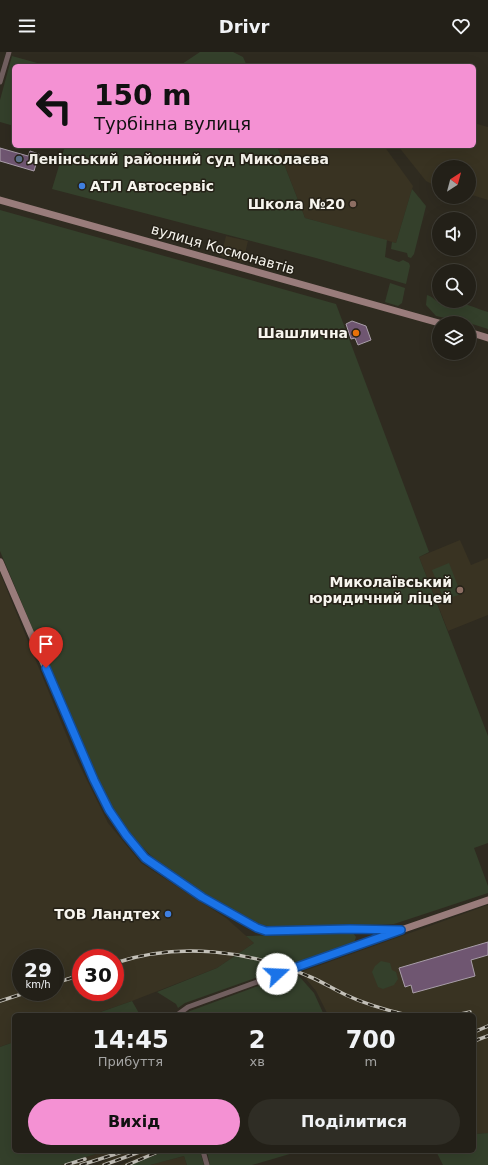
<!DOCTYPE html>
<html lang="uk">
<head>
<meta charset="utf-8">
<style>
	:root { --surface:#232018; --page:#2f2d25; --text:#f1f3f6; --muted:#a3a3a2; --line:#403e37; --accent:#f491d3 }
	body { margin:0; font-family:"DejaVu Sans",sans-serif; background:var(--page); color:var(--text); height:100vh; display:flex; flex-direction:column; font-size:15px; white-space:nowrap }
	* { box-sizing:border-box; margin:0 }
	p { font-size:13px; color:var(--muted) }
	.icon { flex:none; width:22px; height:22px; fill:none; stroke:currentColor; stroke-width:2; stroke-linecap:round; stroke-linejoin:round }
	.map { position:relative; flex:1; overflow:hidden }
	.side { position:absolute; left:12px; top:961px; width:464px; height:140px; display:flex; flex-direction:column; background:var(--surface); border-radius:6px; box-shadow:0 4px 16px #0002,0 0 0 1px var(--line) }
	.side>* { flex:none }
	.banner { position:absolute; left:12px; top:12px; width:464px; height:84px; border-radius:6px; box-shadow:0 4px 16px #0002,0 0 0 1px var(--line); background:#f491d3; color:#111; overflow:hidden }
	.needle { width:26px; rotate:36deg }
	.fabs { position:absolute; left:432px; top:108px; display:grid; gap:8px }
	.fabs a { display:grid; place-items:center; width:44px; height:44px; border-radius:50%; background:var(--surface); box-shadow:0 4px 16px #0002,0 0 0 1px var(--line); font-size:20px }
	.speed { position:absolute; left:12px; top:897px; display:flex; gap:8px; font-size:20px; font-weight:700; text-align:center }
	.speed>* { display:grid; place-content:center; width:52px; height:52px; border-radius:50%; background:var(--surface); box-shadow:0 4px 16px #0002,0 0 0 1px var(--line); line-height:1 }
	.speed small { font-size:10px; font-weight:400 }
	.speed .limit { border:6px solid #d22; background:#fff; color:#111 }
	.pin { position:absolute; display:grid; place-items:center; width:34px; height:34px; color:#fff; margin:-41px -17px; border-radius:50% 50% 50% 0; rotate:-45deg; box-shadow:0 0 4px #0007 }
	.pin .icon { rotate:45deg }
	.me { position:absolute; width:44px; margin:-22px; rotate:70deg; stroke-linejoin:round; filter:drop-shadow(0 0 3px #0008) }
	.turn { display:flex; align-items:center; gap:14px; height:84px; padding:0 16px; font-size:18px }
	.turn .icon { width:52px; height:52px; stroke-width:2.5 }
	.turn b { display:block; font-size:28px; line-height:34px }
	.eta { display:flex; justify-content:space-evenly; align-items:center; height:68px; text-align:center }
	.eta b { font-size:24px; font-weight:700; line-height:28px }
	.button { display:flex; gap:8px; margin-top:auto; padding:8px 16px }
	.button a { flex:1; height:46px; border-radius:24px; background:var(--accent); color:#111; font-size:16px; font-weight:700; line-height:46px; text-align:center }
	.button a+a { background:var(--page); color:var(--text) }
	header { display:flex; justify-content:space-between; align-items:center; height:52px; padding:0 16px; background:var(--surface); font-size:18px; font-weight:700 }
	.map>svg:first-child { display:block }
</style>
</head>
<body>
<header><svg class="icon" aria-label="menu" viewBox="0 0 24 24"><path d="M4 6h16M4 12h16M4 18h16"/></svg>Drivr<svg class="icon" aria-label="heart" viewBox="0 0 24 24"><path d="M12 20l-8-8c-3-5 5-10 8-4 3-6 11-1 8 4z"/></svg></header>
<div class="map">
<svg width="488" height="1113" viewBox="0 0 488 1113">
	<rect width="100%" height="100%" fill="#2f2b20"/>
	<g fill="#393322" fill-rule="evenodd">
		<polygon points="474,71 488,75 488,148 469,142 469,115 439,115 439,134 434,133 426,129 398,94 474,94"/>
		<polygon points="277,94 384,94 413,134 396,191 305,166"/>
		<polygon points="226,184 248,189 243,210 221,204"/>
		<polygon points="460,488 471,513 488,506 488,563 448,579 419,505"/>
		<path d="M0 521 75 704 108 771 141 811 226 866 254 891 217 916 132 949 92 963H14V990L0 995ZM21 906H55V940H21ZM81 906H115V940H81Z"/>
		<polygon points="488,853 488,1081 474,1082 474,963 328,963 316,939 302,922 304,919"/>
		<polygon points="105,1099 166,1099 129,1113 120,1113 142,1103 109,1113 97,1113 112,1105 86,1113 61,1113"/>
		<polygon points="184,1104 187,1113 150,1113 157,1111"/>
	</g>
	<g fill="#34402b">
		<polygon points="200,0 233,0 243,5 247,14 179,14"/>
		<polygon points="12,4 48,14 14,14 14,74 0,70 0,48"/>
		<polygon points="65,94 277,94 305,166 387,188 385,205 399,210 403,208 409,211 410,214 406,232 316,206 52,137"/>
		<polygon points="412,137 426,154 414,202 411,206 408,205 407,201 391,197 392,190 396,191"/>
		<path d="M0 158 336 252 429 500 419 505 488 684V791L474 796 488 834V841L394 872 275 876 259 872C219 849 173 827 140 793 124 776 108 749 96 728L0 499Z"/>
		<polygon points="390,231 405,236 402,251 398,254 385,250"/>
		<path d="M427 243C433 244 436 251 443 251 448 251 443 250 448 249 458 248 478 257 488 260V277L469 271 436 264 426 253Z"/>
		<polygon points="449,511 461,542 444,548 432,518"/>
		<polygon points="353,881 356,885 354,891 185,951 178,956 176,952 157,940 217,916 254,891 246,884"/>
		<polygon points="381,909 390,911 392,918 396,920 398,927 394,933 383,937 378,935 372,920 375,914"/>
		<polygon points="291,922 298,923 314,941 324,963 183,963 190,959"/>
		<polygon points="132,949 140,963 92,963"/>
		<polygon points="14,990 14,1099 105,1099 61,1113 0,1113 0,995"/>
		<polygon points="488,1081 488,1113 443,1113 436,1099 474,1099 474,1082"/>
		<polygon points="166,1099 200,1099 204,1113 187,1113 184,1104 150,1113 129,1113"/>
		<polygon points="207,1099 300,1099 252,1113 210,1113"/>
	</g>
	<g fill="#6f5671" stroke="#a99ea9">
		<polygon points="0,96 28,104 30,99 39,102 34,119 0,109"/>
		<polygon points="352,269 366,274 371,288 358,293 355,286 351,287 346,272"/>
		<polygon points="488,890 488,903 471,908 475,924 413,941 411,933 405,935 399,916"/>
	</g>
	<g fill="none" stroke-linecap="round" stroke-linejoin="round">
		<g stroke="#715f5f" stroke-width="5">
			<polyline points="0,30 9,0"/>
			<polyline points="177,963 188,955 398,879"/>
			<polyline points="203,1099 207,1113"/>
		</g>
		<g stroke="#997c7b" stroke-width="7">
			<polyline points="0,148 439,271"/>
			<polyline points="469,280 488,286"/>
			<polyline points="0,510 94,728 109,758 126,783 145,806 203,845 257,876 266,879 350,877 401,878 488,848"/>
		</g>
		<g stroke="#c3c0b8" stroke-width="3.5">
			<g id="rail">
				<path d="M115 911C178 890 248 898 308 924 321 929 333 937 346 943 365 952 386 958 407 963"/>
				<polyline points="55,931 81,923"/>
				<polyline points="0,949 28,940"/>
				<polyline points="456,963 470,960"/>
				<polyline points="474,980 488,974"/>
				<polyline points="474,989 488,984"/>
				<polyline points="66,1113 85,1107"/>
				<polyline points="81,1113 125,1099"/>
				<polyline points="104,1113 142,1099"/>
				<polyline points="127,1113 160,1099"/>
			</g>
		</g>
		<use href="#rail" stroke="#252117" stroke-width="2" stroke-dasharray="6" stroke-linecap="butt"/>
	</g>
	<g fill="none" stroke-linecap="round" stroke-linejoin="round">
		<g stroke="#114b97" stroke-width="10">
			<polyline id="route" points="46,616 94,728 109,758 126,783 145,806 202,845 257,876 266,879 350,877 401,878 277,922"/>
		</g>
		<use href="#route" stroke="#1a73e8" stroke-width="7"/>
	</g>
	<circle fill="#5c6f8a" stroke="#252117" stroke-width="1.5" cx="19" cy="107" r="4"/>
	<g fill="#3f7fe0" stroke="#252117" stroke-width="1.5">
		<circle cx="82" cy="134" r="4"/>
		<circle cx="168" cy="862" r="4"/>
	</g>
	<g fill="#8d6e63" stroke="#252117" stroke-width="1.5">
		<circle cx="353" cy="152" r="4"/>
		<circle cx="460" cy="538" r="4"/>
	</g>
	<circle fill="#e8710a" stroke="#252117" stroke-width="1.5" cx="356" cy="281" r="4"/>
	<g text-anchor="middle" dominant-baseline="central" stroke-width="3" stroke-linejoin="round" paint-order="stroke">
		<g font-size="14" font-weight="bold" fill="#f7f5ee" stroke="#252117" text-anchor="end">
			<text x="27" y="107" text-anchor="start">Ленінський районний суд Миколаєва</text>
			<text x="90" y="134" text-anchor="start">АТЛ Автосервіс</text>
			<text x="345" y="152">Школа №20</text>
			<text x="348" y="281">Шашлична</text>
			<text x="452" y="530">Миколаївський<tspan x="452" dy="16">юридичний ліцей</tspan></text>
			<text x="160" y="862">ТОВ Ландтех</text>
		</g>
		<g font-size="14" fill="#f7f5ee" stroke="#252117">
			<text transform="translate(223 197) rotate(16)">вулиця Космонавтів</text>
		</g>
	</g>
</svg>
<div class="fabs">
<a><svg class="needle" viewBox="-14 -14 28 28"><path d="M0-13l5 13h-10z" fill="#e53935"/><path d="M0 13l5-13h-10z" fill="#a3a3a2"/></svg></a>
<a><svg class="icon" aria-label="sound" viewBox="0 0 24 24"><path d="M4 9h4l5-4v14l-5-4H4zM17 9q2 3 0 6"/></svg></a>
<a><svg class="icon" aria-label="search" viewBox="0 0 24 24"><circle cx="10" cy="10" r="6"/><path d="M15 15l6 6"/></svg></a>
<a><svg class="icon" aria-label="layers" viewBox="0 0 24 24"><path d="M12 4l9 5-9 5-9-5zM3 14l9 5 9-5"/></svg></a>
</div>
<div class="speed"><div>29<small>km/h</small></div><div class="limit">30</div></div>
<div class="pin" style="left:46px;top:616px;background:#d93025"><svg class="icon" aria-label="arrive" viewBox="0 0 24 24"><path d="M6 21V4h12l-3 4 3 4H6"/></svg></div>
<svg class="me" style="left:277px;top:922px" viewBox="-20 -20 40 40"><circle r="19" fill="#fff"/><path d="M0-13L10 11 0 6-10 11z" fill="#1a73e8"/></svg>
<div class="banner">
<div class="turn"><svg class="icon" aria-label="left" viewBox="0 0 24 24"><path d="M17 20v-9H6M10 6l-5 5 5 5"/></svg><div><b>150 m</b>Турбінна вулиця</div></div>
</div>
<section class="side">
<div class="eta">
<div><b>14:45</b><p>Прибуття</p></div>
<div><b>2</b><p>хв</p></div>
<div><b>700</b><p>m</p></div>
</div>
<div class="button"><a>Вихід</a><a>Поділитися</a></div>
</section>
</div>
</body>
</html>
